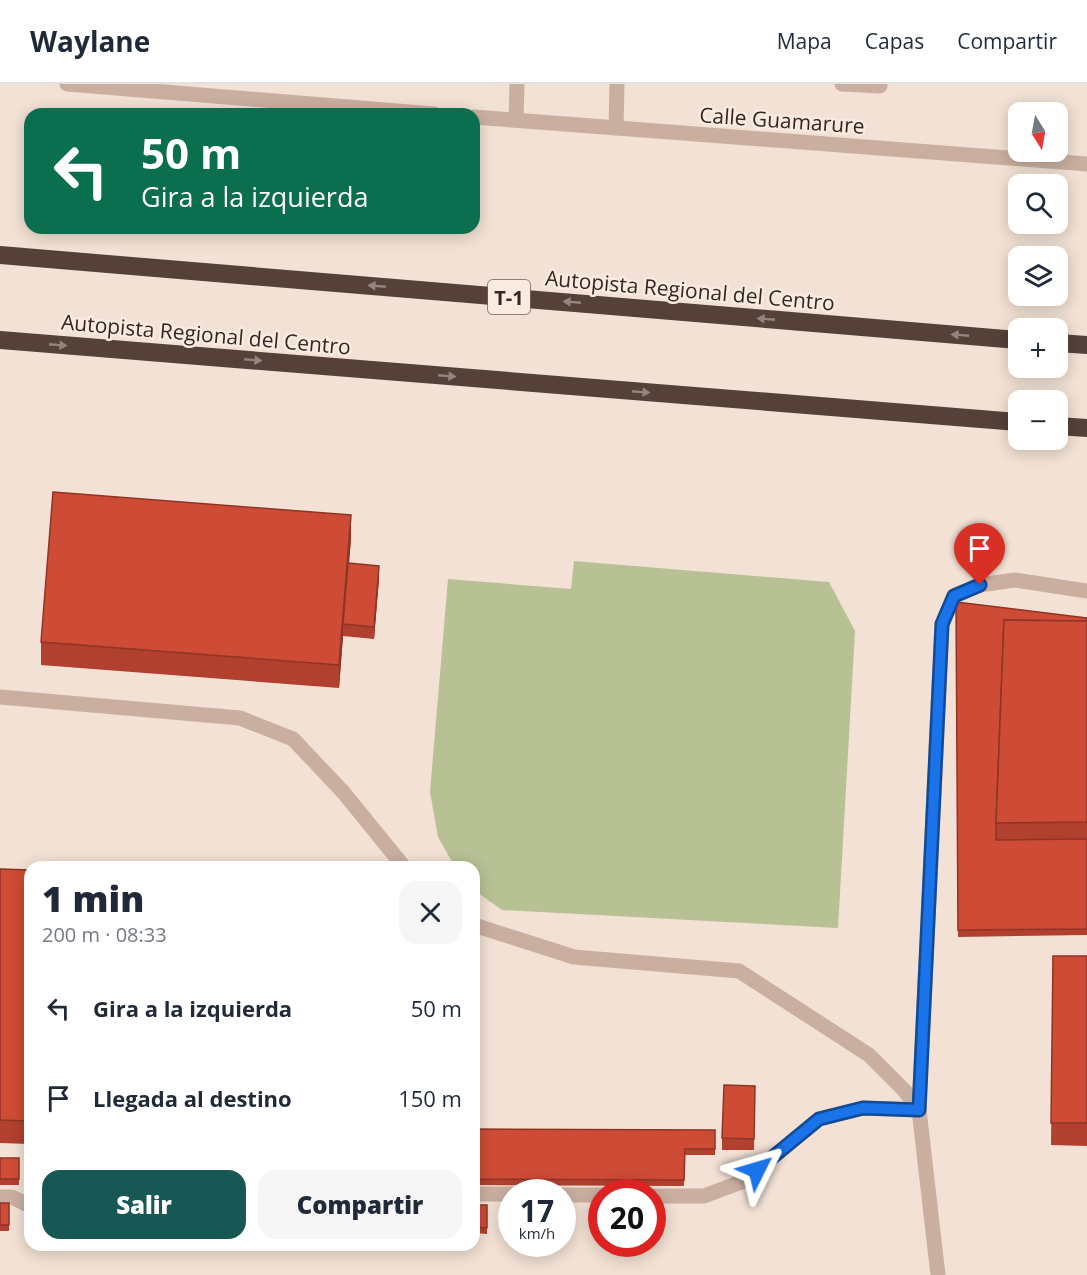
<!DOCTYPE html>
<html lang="es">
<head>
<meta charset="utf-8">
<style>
	:root { --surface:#fff; --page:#f6f6f7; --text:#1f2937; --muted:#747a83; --line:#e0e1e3; --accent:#175754 }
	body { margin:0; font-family:"Open Sans",sans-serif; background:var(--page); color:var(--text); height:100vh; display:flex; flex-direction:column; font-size:22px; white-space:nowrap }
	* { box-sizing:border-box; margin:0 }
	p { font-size:20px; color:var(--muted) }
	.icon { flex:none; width:33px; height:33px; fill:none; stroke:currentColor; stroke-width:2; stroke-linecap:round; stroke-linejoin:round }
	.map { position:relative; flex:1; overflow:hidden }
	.side { position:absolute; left:24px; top:777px; width:456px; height:390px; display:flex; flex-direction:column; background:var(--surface); border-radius:18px; box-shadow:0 3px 15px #0003 }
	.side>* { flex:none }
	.hud { position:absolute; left:24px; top:24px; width:456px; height:126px; border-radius:18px; box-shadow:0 3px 15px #0003; background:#0b6e4f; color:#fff; overflow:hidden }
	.needle { width:39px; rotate:169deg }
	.fabs { position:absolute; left:1008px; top:18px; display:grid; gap:12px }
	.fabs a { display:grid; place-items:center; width:60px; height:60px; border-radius:12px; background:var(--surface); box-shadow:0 3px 15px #0003; font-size:30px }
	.speed { position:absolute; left:498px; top:1095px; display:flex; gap:12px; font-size:30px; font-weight:700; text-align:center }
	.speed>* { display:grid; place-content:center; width:78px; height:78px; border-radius:50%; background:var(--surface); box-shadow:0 3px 15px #0003; line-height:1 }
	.speed small { font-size:15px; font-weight:400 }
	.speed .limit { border:9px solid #d22; background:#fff; color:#111 }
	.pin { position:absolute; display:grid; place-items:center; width:51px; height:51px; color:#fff; margin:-62px -26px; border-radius:50% 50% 50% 0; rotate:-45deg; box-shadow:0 0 6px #0007 }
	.pin .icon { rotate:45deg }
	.me { position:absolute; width:66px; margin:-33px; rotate:50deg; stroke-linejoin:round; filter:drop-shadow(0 0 4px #0008) }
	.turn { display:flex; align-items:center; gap:21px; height:126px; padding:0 18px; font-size:27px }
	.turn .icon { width:78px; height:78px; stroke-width:2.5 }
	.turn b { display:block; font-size:42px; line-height:51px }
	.round { display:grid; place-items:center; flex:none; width:63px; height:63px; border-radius:18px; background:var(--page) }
	.head { display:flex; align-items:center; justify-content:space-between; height:102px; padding:0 18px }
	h1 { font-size:36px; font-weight:800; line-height:45px }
	.button { display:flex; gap:12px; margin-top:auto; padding:12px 18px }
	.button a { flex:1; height:69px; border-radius:18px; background:var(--accent); color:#fff; font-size:24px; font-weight:800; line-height:69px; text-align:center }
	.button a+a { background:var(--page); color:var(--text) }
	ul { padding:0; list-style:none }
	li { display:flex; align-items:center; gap:18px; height:90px; padding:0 18px }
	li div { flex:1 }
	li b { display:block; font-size:22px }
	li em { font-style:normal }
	header { display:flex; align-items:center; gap:36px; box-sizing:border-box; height:84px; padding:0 30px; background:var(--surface); border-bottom:2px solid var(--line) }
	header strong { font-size:28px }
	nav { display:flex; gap:33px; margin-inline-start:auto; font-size:21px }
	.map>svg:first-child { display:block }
</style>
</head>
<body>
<header>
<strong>Waylane</strong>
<nav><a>Mapa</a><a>Capas</a><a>Compartir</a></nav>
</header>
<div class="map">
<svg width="1087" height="1191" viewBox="0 0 1087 1191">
	<rect width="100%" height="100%" fill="#f2e1d4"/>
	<polygon fill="#b7c194" points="574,477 829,498 855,547 838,844 502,826 474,806 474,783 455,783 438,753 430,708 448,495 571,505"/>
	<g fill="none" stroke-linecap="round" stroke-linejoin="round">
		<g stroke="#caafa0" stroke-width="15">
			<polyline points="67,0 434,30"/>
			<polyline points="842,0 880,2"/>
			<polyline points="474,33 1087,80"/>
			<polyline points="516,36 517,0"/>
			<polyline points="616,44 617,0"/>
			<polyline points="0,613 240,634 293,655 344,709 404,783"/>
			<polyline points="474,841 574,873 739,887 869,971 904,1006 919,1026 938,1191"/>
			<polyline points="474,1110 512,1110"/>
			<polyline points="562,1111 602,1111"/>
			<polyline points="652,1112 704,1112 744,1097 819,1035 863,1024 919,1026 942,540 954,512 979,501 1015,496 1087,507"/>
			<polyline points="0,1113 12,1113 30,1122"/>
		</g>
		<g stroke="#55403a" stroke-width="18">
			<polyline points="0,171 1018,256"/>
			<polyline points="0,256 1018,338"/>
			<polyline points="1058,259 1087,261"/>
			<polyline points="1058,342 1087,344"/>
		</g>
	</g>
	<g fill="#b1402e">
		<polygon points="351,454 349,479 379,494 374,555 343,552 339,604 41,581 41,558"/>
		<polygon points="956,518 1087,534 1087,851 958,853"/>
		<polygon points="0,785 30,786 30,1060 0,1059"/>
		<polygon points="1053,872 1087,872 1087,1062 1051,1061"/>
		<polygon points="755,1002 754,1066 722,1066 722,1054"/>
		<polygon points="474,1045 715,1046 715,1071 685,1071 684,1102 474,1101"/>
		<rect x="0" y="1074" width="19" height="27"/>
		<rect x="0" y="1119" width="9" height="28"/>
		<polygon points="474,1121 487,1121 487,1150 474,1149"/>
	</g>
	<g fill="#903426">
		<polygon points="351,431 351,454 344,540 343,540 343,552 339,604 339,581"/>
		<polygon points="379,482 379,494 374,555 374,543"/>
	</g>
	<g fill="#ce4b36" stroke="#903426" stroke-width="1.5">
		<polygon points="53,408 351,431 339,581 41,558"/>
		<polygon points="348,479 379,482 374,543 343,540"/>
		<polygon points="956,518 1087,534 1087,537 1004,536 996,739 996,756 1087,755 1087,845 958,846"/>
		<polygon points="1004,536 1087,537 1087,738 996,739"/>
		<polygon points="0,785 30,786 30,1037 0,1036"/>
		<polygon points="1053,872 1087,872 1087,1039 1051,1039"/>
		<polygon points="724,1001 755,1002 754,1055 722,1054"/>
		<polygon points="474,1045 715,1046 715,1065 685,1065 684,1096 474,1095"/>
		<rect x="0" y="1074" width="19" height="21"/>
		<rect x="0" y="1119" width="9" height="22"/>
		<polygon points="474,1121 487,1121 487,1144 474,1143"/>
	</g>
	<defs><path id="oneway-solid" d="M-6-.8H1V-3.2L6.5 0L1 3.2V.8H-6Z" transform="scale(1.5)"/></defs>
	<g fill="#97847c">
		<use href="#oneway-solid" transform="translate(377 202) rotate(-175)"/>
		<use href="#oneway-solid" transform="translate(572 218) rotate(-175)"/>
		<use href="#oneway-solid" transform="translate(766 235) rotate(-175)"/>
		<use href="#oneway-solid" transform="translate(960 251) rotate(-175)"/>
		<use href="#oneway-solid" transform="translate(58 261) rotate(5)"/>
		<use href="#oneway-solid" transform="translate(253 276) rotate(5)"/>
		<use href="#oneway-solid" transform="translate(447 292) rotate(5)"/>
		<use href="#oneway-solid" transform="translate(641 308) rotate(5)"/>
	</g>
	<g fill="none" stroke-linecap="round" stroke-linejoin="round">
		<g stroke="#114b97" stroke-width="15">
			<polyline id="route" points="757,1086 819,1035 863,1024 919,1026 942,540 954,512 980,501"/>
		</g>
		<use href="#route" stroke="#1a73e8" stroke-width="10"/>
	</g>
	<g text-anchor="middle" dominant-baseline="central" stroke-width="5" stroke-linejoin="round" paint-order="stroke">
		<rect fill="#faebe0" stroke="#6f625c" stroke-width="1.5" x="488" y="196" width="42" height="34" rx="4.5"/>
		<g font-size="20" font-weight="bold" fill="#332724">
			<text x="509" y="213">T-1</text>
		</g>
		<g font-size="21" fill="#332724" stroke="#faebe0">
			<text transform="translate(782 36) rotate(4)">Calle Guamarure</text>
			<text transform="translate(690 206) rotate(5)">Autopista Regional del Centro</text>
			<text transform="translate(206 250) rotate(5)">Autopista Regional del Centro</text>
		</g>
	</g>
</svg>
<div class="fabs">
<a><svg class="needle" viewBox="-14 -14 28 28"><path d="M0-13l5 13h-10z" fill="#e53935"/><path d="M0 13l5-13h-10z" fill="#747a83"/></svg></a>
<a><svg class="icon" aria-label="search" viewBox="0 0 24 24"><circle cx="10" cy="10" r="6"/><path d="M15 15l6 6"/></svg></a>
<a><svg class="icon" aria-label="layers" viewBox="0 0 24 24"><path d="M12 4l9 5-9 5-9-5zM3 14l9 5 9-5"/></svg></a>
<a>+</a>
<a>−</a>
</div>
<div class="speed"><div>17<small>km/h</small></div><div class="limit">20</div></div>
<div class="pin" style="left:980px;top:501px;background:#d93025"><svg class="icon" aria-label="arrive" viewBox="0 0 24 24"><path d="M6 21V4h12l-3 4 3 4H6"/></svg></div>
<svg class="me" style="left:757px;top:1086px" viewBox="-20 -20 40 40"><path d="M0-17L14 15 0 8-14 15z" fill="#1a73e8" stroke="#fff" stroke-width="4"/></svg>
<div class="hud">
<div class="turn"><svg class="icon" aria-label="left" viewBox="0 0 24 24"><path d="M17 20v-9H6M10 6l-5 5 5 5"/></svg><div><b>50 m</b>Gira a la izquierda</div></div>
</div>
<section class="side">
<div class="head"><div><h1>1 min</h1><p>200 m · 08:33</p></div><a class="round"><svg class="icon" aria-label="close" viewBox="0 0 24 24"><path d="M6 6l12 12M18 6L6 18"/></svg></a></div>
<ul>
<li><svg class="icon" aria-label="left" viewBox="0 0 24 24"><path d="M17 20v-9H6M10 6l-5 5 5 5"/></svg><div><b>Gira a la izquierda</b></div><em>50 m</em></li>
<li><svg class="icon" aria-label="arrive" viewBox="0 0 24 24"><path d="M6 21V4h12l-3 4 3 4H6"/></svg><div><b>Llegada al destino</b></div><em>150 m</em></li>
</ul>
<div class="button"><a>Salir</a><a>Compartir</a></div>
</section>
</div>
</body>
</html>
